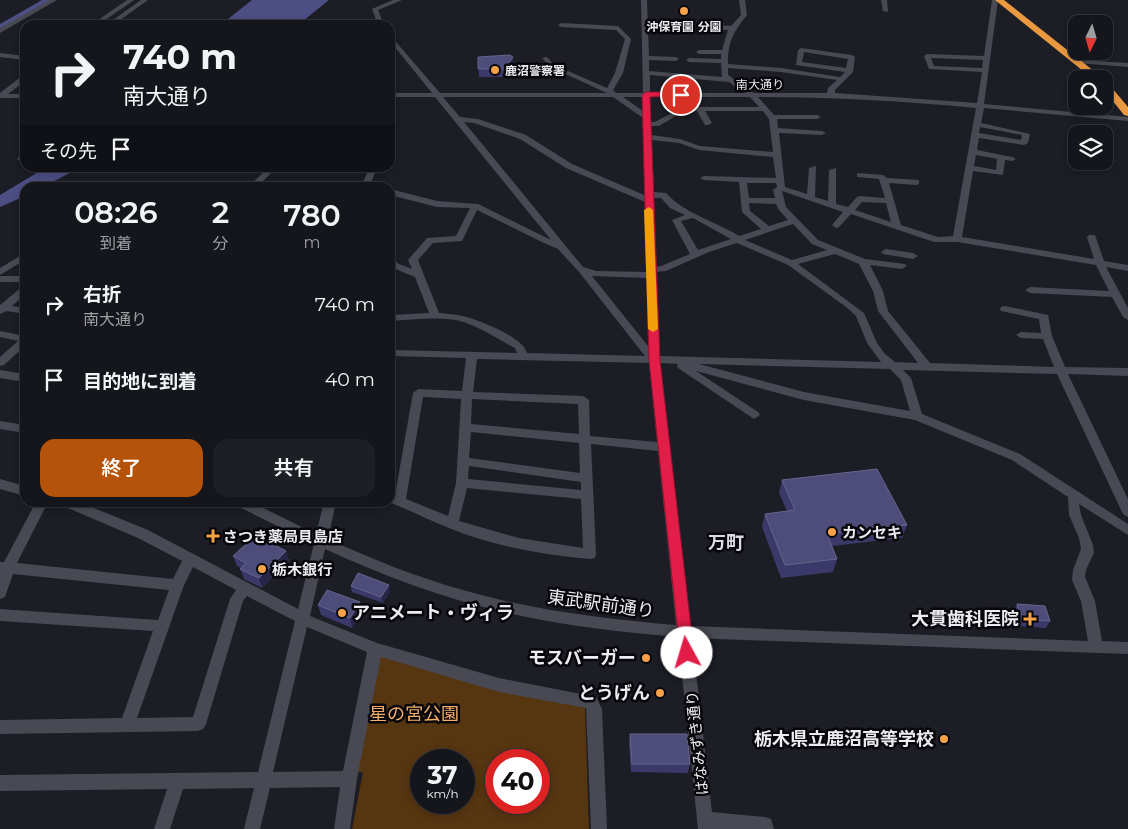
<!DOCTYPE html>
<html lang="ja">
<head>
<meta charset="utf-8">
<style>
	:root { --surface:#15161c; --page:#1e1f25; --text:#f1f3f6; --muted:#9d9fa3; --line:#34353b; --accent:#b45309 }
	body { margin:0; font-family:Montserrat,"Noto Sans JP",sans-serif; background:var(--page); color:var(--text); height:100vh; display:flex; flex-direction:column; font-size:19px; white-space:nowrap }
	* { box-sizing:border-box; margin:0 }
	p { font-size:16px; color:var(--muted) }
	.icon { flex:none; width:28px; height:28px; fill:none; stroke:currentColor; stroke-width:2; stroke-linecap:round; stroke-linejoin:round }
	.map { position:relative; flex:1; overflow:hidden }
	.panel { position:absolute; left:20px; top:182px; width:375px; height:325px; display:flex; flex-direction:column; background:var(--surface); border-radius:15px; box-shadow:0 2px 8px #0003,0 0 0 1px var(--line) }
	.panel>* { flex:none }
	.banner { position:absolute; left:20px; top:20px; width:375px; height:152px; border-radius:15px; box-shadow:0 2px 8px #0003,0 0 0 1px var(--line); background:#15161c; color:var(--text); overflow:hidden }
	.needle { width:32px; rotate:185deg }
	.tools { position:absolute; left:1068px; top:15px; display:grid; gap:10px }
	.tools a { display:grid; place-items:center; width:45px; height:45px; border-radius:10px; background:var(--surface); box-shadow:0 2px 8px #0003,0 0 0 1px var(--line); font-size:25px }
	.speed { position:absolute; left:410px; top:749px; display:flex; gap:10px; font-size:25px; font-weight:700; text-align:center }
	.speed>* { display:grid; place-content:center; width:65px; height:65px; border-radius:50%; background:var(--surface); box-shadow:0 2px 8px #0003,0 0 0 1px var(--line); line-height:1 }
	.speed small { font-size:12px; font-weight:400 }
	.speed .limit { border:8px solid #d22; background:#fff; color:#111 }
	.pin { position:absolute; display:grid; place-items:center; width:42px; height:42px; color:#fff; margin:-21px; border:2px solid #fff; border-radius:50%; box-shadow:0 1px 5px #0007 }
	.me { position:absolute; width:55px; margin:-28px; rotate:354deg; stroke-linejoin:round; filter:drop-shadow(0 0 4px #0008) }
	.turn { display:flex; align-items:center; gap:18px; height:105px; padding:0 20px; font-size:22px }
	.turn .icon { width:65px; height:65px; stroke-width:2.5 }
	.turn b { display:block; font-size:35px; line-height:42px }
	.then { display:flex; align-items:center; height:48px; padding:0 20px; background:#0003; gap:10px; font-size:19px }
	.eta { display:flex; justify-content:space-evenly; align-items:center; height:85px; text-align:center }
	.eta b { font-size:30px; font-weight:600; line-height:35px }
	.action { display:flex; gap:10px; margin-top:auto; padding:10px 20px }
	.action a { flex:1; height:58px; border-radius:15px; background:var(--accent); color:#fff; font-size:20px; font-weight:600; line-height:58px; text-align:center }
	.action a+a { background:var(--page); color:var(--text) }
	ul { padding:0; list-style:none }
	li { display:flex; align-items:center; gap:15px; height:75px; padding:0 20px }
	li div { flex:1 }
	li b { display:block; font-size:19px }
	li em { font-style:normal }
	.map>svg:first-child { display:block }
</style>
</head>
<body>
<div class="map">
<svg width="1128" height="829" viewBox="0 0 1128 829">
	<rect width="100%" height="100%" fill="#1c1d25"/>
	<path fill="#563511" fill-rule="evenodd" d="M382 656 585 706 589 829H352L363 772H357L376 658ZM421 760H464V802H421ZM496 760H539V802H496Z"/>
	<g fill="#4d4e84">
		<polygon points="252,0 329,0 298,25 224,25 228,19"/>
		<polygon points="45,168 79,168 43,187 25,188 25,196 0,207 0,195"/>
	</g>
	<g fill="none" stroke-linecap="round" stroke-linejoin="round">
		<polygon fill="#4d4e84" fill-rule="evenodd" points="42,0 52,0 0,31 0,24"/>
		<g fill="#484952" fill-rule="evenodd">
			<polygon points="50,0 57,0 0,33 0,28"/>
			<polygon points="127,0 134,0 98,25 91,25"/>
			<polygon points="141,0 148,0 113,25 106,25"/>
			<polygon points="393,0 402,0 378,10 384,25 378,25 372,9"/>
			<path d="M641 0H647L649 56 676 57 679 59 676 61 649 60V71L722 77 721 63 689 62 686 60 689 58 721 59V54H699L696 52 699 50H722L728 30 684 27 681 25 684 23 731 26 741 15 739 0H745L747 15C734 31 727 43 728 64L781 68 840 77 845 72 796 65 798 50 801 48 852 55 855 57 853 72 835 90V93L977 103 982 72 929 69 924 56 927 54 984 56 992 0H998L984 104 1128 117V121L984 108 981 123 1030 134 1028 143 1024 145 979 138 977 150 1012 157 1016 159 1012 161 1005 160 1003 175 973 171 962 237 1094 259 1087 237 1089 235H1095L1104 261 1128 265V271L1106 267 1128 308V320L1123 317 1112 297 1030 293 1025 290 1030 287 1109 291 1096 265 957 242H934L851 214 839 227 836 228 832 225 843 212 782 191 786 207 818 240 865 259 905 264 907 266 902 269 870 265 883 291 888 311 930 363 1054 367 1043 339 1021 338 1016 335 1021 332 1041 333 1039 319 1001 311 1000 309 1001 307 1005 306 1048 315 1052 336 1065 367 1128 368V376L1068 374 1128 499V517L1124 515 1122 512 1057 374 903 370 911 378 922 414 1020 454 1128 524V535L1079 504 1081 515 1093 545 1094 553 1086 570 1085 577 1095 601 1102 641 1128 642V654L692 638 712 812 765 817 771 819 774 829H698L678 637C621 632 564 626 508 613 445 599 384 576 325 549L310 616 377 643 499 678 596 697 602 709 607 829H591L586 708 499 692 381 657 357 779 350 829H334L340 787 270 788 260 829H244L254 788 183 789 170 829H154L167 789 0 791V775L258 772 295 621 247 596 243 601 206 724 203 729 198 731 0 734V720L122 718 153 631 0 621V609L158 620 169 590 13 574 5 597 0 599V562H4L36 502H48L17 563 173 579 182 561 138 538 61 505 59 502H79L148 530 298 609 314 544 235 505 233 502H251L316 534 324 502H336L328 539C372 559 416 577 463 590 532 610 604 619 676 625L658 451 591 444 596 554 595 558 590 559C543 555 493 546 449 528 429 520 409 510 389 502L390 493 395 495 413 393 418 389 462 391 466 358 390 356V350L517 353 515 348C497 339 479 326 460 321 438 316 412 320 390 321V315L429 313 415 277 393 268 390 265V257L399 264 412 269 408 260 427 238 456 236 470 208 437 207 390 195V189L437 201 478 204 551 240 435 97H390V93H432L390 41V35L440 93H607L550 67 542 58 547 57 554 65 607 88 615 73 625 39 616 30 561 27 558 25 561 23 618 26 631 39 623 73 613 90 616 93H643ZM804 52 848 59 846 68 802 62ZM931 58 983 60 982 68 934 66ZM728 68 781 72 837 80 828 88 827 93H754L728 75ZM650 75 729 82 744 93H650ZM443 97H613L643 118 645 193 644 195 572 164 526 135 478 119 460 117ZM623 97H643V111ZM650 97H750L759 107H683L655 122H651ZM758 97C831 97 903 101 976 108L953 236 938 237 901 225 889 183 916 185 919 184V180L887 178 883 175 857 173V177L879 179 885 198 860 196 857 197 848 207 836 204V168L829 170 828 201 815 197 816 166 809 168 807 194 785 187 779 133 822 135 826 133 822 131 778 128 777 119H817L821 117 817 115H774ZM684 111H697L705 125H708L712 123 705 111H763L769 119 773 152 700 146 680 139 652 135 651 126H659ZM464 122 474 123 520 139 566 168 645 202 647 272 596 271 583 267ZM980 127 1022 135 1021 140 979 133ZM652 140 679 143 699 150 773 157 776 178 704 176 700 178 704 180 739 182 742 212 761 229 739 236C715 221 685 214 666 193L654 192ZM976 155 997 159 996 170 974 166ZM747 183H776L777 187 773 190 775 198H749ZM654 198H661L670 208 685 215 672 220 690 254 661 266 656 267ZM862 202 886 203 891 222 855 210ZM749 203 776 204 779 210 788 220 769 226 750 211ZM477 210 544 243 558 249 579 272 645 356 527 353C523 337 479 320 463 316 455 314 447 314 439 313L418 260 433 243 462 241ZM693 218 731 239 698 250 681 221ZM793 224 812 244 827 250 792 260 745 240ZM737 243 788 265 846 307 856 316 867 343 881 362 659 356 656 272 666 271 709 252ZM835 254 859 264 873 291 878 311 918 363 895 362 885 354 877 343 864 313 798 264ZM592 276 647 278 648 346ZM477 359 649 363 657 442 590 436 589 400 583 396 473 392ZM660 363 678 364 677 366 678 368 754 419 760 415 758 412 696 371 804 400 915 420 1012 460 1068 497 1069 515 1079 538 1081 549 1073 570 1072 580 1081 601 1088 641 690 626ZM699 364 890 369 901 380 910 411 804 392ZM423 397 461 399 456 483 448 516 406 499ZM472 399 578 404 579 434 471 424ZM471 432 579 443 580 473 469 458ZM469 466 581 482V490L468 479ZM467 488 581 499 583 548 519 538 459 521ZM193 567 236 590 230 599 193 717 137 718 184 585ZM307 627 367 652 343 771 273 772Z"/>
			<polygon points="881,0 887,0 888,12 883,11"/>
			<polygon points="0,53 25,56 25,60 0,57"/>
			<polygon points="1079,60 1128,63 1128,67 1077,63 1077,61"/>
			<polygon points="22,76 25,76 25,81 8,94 25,94 25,98 0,98 0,93"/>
			<polygon points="22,153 25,153 25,163 17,159"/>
			<polygon points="268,168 276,168 261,183 362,185 369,168 377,168 370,185 376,188 247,188"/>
			<polygon points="886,249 913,253 918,256 913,259 883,254 881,252"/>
			<polygon points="25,253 25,260 0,275 0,268"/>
			<rect x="0" y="276" width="25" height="6"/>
			<polygon points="25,286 25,294 12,306 25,308 25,314 7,311 0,314 0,305 22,287"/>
			<polygon points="0,331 25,336 25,346 4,365 0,366 0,357 18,341 0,337"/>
			<polygon points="0,370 25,374 25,382 0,378"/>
			<polygon points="0,421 25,425 25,433 0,429"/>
			<polygon points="0,479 25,486 25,496 0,489"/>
		</g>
		<g fill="#eb9941" fill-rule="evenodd">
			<polygon points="995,0 1004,0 1104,79 1093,79"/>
			<polygon points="1104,81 1107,82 1128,107 1128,116 1124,115 1104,90"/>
		</g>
	</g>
	<g fill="#3b396a">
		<polygon points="478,57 514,65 505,77 479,77"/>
		<polygon points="782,480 907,525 902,538 832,546 837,559 833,572 781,578 762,527 765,514 787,511 779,493"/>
		<polygon points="286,551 289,561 262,588 244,579 240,569 241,568 237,566 233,556"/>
		<polygon points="351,586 390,591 383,603 352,592"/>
		<polygon points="1017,604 1050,621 1046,628 1018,626 1014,610"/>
		<polygon points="318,605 363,612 352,628 321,615"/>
		<polygon points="630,734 690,764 688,773 631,772 629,743"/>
	</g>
	<g fill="#272648">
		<polygon points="513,57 514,65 505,77 505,69"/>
		<polygon points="286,551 289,561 262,588 259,578"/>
		<polygon points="389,585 390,591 383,603 381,597"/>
		<polygon points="360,602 363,612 352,628 350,618"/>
	</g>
	<g fill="#4e4c79" stroke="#67658c">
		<polygon points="510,55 513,57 505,69 478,69 478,57"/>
		<polygon points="877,469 907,525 827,534 837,559 785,565 765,514 795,510 782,480"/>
		<polygon points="256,535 286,551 259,578 240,569 246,563 233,556"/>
		<polygon points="358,573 389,585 381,597 351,586"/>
		<polygon points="327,590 360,602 350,618 318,605"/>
		<polygon points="1017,604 1045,606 1050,621 1022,619"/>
		<polygon points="630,734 687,734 690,764 632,764"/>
	</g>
	<polygon fill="#e11d48" stroke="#92132f" points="681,92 685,95 684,96 650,97 660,360 694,653 692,658 687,659 682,658 680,653 649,360 642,95 646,92"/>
	<polygon fill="#f59e0b" points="649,207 653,210 658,329 653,332 648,329 644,210"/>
	<g fill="#f6a248" stroke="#07070b" stroke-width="2">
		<circle cx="684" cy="11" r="5"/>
		<circle cx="495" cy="70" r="5"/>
		<circle cx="832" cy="532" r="5"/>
		<path d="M210.5 528.5h5v5h5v5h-5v5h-5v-5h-5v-5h5z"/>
		<circle cx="262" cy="569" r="5"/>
		<circle cx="342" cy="613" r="5"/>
		<path d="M1027.5 611.5h5v5h5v5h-5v5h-5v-5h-5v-5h5z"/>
		<circle cx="646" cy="658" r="5"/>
		<circle cx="660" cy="693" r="5"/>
		<circle cx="944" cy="739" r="5"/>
	</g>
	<g text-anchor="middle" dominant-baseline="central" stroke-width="5" stroke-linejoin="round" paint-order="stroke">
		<g font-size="12" font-weight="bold" fill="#ebebf1" stroke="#07070b">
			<text x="684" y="26">沖保育園 分園</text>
			<text x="505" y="70" text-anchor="start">鹿沼警察署</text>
		</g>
		<g font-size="12" fill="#ebebf1" stroke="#07070b">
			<text x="760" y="84">南大通り</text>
		</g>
		<g font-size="15" font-weight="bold" fill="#ebebf1" stroke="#07070b" text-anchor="start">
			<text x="842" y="532">カンセキ</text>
			<text x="223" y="536">さつき薬局貝島店</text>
			<text x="272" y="569">栃木銀行</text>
		</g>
		<g font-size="15" fill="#ebebf1" stroke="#07070b">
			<text transform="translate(697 743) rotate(-96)">はなみずき通り</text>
		</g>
		<g font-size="18" font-weight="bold" fill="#d9dae5" stroke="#07070b">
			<text x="726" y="543">万町</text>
		</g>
		<g font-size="18" fill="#ebebf1" stroke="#07070b">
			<text transform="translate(601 604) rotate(8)">東武駅前通り</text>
		</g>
		<g font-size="18" font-weight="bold" fill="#ebebf1" stroke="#07070b" text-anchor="end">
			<text x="352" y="613" text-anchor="start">アニメート・ヴィラ</text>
			<text x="1019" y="619">大貫歯科医院</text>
			<text x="636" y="658">モスバーガー</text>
			<text x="650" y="693">とうげん</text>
			<text x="934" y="739">栃木県立鹿沼高等学校</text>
		</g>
		<g font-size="18" fill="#f4ae69" stroke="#07070b">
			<text x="414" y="714">星の宮公園</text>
		</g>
	</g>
</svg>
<div class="tools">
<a><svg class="needle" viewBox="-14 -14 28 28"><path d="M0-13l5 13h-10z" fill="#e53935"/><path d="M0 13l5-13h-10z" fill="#9d9fa3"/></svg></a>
<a><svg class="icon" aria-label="search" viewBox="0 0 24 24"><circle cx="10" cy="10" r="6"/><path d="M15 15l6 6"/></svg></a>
<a><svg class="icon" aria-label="layers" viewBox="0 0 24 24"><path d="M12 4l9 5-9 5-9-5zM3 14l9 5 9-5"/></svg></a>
</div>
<div class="speed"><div>37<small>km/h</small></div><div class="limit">40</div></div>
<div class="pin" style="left:681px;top:95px;background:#d93025"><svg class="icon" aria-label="arrive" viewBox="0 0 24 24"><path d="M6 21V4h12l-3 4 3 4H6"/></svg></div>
<svg class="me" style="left:687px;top:653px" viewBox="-20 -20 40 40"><circle r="19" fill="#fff"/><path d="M0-13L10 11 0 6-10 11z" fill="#e11d48"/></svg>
<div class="banner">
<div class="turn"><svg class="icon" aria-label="right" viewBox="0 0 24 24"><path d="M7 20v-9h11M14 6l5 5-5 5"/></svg><div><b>740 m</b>南大通り</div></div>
<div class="then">その先<svg class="icon" aria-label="arrive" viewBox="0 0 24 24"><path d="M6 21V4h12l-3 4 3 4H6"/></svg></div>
</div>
<section class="panel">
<div class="eta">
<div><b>08:26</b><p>到着</p></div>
<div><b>2</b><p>分</p></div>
<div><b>780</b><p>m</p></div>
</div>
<ul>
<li><svg class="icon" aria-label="right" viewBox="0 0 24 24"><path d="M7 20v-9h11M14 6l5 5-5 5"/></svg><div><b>右折</b><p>南大通り</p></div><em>740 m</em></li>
<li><svg class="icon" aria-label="arrive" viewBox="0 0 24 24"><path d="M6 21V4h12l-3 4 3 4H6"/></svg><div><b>目的地に到着</b></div><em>40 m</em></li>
</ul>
<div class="action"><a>終了</a><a>共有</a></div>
</section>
</div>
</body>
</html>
